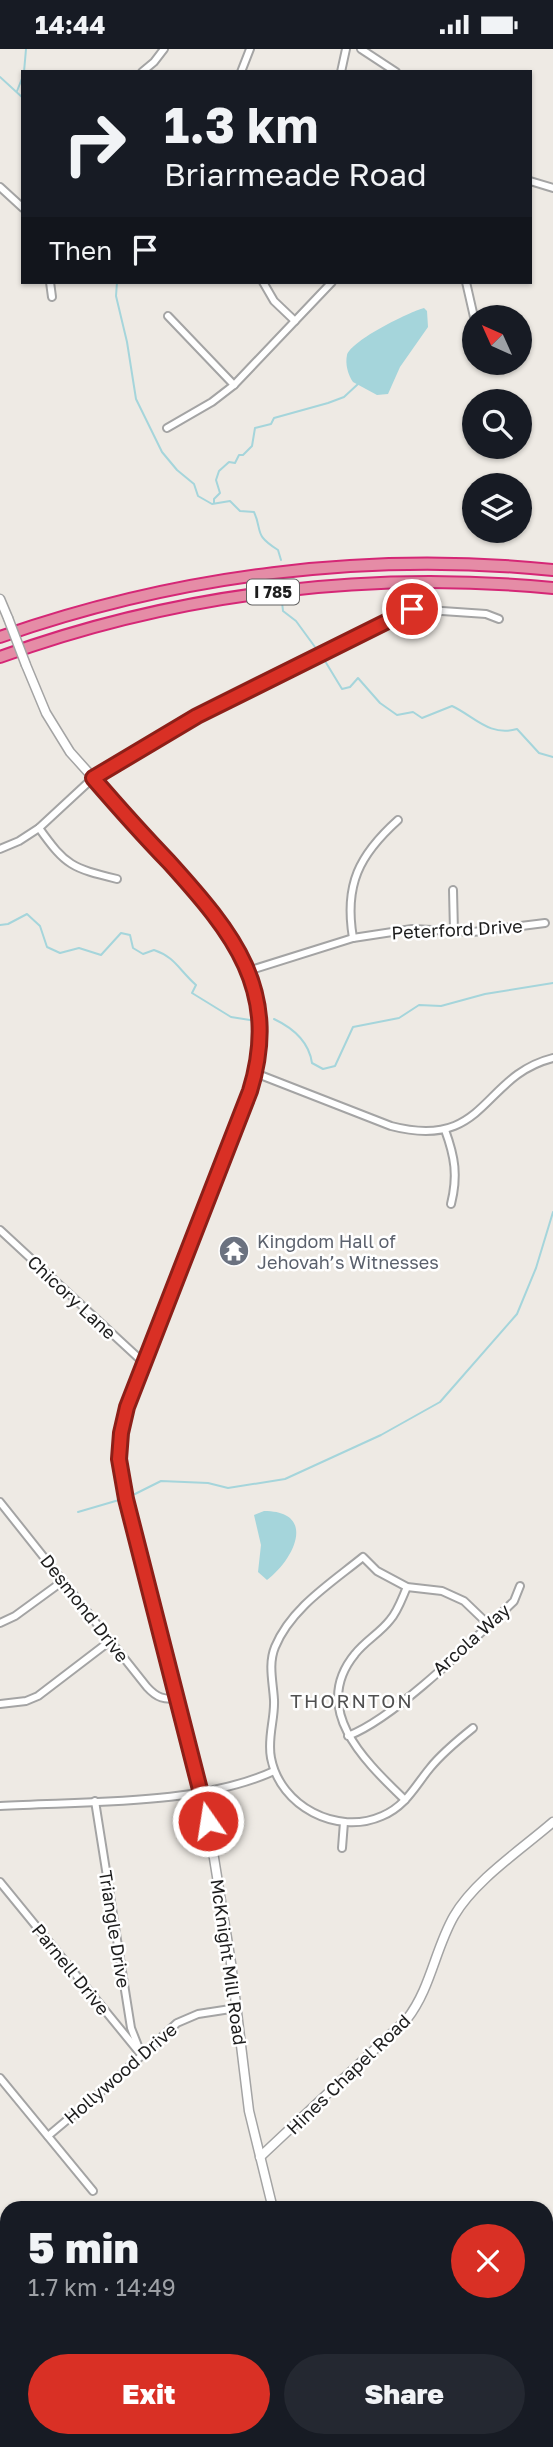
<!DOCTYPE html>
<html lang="en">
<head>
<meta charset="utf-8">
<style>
	:root { --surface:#171b24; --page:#242831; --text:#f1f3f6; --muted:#9ea1a6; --accent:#d93025 }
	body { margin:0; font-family:"Golos Text",sans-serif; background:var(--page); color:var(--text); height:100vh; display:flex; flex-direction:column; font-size:26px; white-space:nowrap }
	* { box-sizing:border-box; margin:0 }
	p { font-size:23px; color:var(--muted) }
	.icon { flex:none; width:38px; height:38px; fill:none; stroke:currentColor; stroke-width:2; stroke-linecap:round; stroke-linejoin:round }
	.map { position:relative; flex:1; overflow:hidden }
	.side { position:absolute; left:0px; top:2152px; width:553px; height:247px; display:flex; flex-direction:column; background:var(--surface); border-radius:21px 21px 0 0; box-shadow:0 2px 5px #0004 }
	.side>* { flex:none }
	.top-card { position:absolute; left:21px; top:21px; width:511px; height:214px; border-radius:0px; box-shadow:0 2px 5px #0004; background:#171b24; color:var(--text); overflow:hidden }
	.needle { width:46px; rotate:315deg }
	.tools { position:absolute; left:462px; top:256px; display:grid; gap:14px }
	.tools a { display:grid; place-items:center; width:70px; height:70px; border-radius:50%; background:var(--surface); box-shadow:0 2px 5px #0004; font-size:35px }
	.pin { position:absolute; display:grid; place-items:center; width:60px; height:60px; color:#fff; margin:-30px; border:4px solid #fff; border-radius:50%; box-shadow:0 2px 7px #0007 }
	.me { position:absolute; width:77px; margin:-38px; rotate:347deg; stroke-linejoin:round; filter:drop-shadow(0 0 5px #0008) }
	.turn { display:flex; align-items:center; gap:24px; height:147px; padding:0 28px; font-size:32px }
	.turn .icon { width:91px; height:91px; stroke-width:2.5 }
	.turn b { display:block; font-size:49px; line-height:60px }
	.then { display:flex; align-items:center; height:66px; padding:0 28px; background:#0003; gap:14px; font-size:26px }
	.round { display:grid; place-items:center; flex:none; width:74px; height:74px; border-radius:37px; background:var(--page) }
	.head { display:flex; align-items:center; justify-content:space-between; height:119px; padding:0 28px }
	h1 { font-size:42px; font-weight:800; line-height:52px }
	.button { display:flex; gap:14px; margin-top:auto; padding:14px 28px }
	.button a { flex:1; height:80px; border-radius:42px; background:var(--accent); color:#fff; font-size:28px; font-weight:800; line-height:80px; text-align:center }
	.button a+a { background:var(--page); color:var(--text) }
	.status { display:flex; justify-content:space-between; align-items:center; height:49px; padding:0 35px; background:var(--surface); direction:ltr }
	.status svg { height:19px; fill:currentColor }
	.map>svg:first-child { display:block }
</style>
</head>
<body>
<div class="status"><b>14:44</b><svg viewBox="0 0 49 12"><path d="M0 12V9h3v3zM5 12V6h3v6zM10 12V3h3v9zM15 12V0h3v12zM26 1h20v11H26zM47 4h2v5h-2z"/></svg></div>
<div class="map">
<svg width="553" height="2398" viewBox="0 0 553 2398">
	<rect width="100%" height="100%" fill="#eeeae4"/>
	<g fill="#a5d5db">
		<path d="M424 259 427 262 428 278 400 318 388 345 377 346 353 333C348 326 345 315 347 306 352 291 409 263 424 259Z"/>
		<path d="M264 1462C317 1462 295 1510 267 1531L258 1523 261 1496 254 1466Z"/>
	</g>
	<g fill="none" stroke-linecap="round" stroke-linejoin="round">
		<g stroke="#a5d5db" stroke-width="2">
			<polyline points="24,23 26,0"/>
			<polyline points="0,28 23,49"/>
			<polyline points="17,42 23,27"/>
			<path d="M117 233 116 247 127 293 136 350 162 403 177 421 194 435 198 447 212 455 230 452 240 462 254 463C263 483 253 485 278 501L281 511"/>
			<polyline points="214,454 214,450 220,444 216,431 219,422 229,413 235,414 239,406 243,406 252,397 255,379 271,375 274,369 328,354 344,348 358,335"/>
			<polyline points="282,553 283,562 296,572 315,598"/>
			<path d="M325 612 342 640 350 638 358 629 380 654 397 666 413 663 422 669 452 657C474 667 489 688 517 680L539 704 553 708"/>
			<path d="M0 876 8 875 27 865 40 877 47 898 60 904 79 899 101 906 121 884 130 886 133 899 143 905 154 901C175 908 179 921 196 936L192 944 231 968 250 971"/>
			<path d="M274 970C293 979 309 993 312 1014L323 1020 335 1017 353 978 399 969 419 956 441 957 485 945 553 934"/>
			<polyline points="135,1445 161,1432 208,1434 228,1439 285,1430 381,1386 440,1353 517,1265 536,1219 553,1163"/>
			<polyline points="78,1463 119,1451"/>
			<polyline points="0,2224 7,2224"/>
			<polyline points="546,2230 553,2234"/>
		</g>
		<g stroke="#a4a4a4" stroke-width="10">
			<g id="minor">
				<polyline points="361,0 396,23"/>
				<polyline points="142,23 154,13 164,0"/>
				<polyline points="241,23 250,0"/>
				<polyline points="341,23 346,0"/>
				<polyline points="530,132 553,139"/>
				<polyline points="0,138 23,159"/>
				<polyline points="50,233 52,248"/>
				<polyline points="263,233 274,252 295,272"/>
				<polyline points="466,233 474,268"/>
				<polyline points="168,267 234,336"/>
				<polyline points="167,379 212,353 234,336 332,233"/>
				<path d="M39 779C66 817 72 819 117 830"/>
				<polyline points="0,800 19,792 39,779 93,729 147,695 413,560 486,565 499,570"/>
				<polyline points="453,841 454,883"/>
				<path d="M353 889C344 836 359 806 398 771"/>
				<polyline points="248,922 353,889 412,880 473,883 545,874"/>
				<path d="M255 1024 391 1077C487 1102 481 1027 553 1009"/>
				<path d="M445 1081C455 1108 458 1127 451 1155"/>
				<polyline points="0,1181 144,1314"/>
				<path d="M0 1453 147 1638C157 1649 164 1651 178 1649"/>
				<polyline points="0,1574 15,1567 63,1532"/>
				<polyline points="0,1655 26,1652 38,1647 110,1592"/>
				<path d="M473 1679C458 1691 442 1704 430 1719 415 1737 406 1757 382 1767 337 1787 280 1757 271 1709 267 1689 275 1670 274 1651 273 1633 268 1615 275 1598 291 1559 331 1534 363 1508L377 1522 407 1538 442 1542 464 1552 489 1576"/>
				<path d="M348 1687C397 1668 474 1590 514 1552L520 1537"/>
				<path d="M405 1751C367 1714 309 1661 355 1605 365 1592 380 1584 390 1571 398 1562 402 1549 407 1538"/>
				<polyline points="95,1752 131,1979 142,2007"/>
				<path d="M0 1757C84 1752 198 1757 274 1722"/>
				<polyline points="342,1799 344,1773"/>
				<polyline points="0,1833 139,2003"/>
				<polyline points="0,2029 93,2142"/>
				<polyline points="48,2087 117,2029 177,1974 198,1965 237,1959"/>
				<polyline points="0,2266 7,2269"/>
				<polyline points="546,2384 553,2383"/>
				<polyline points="233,2392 238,2398"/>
				<polyline points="525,2392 526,2398"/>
				<polyline points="460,2398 494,2392"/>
			</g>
		</g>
		<g stroke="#a4a4a4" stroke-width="11">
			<g id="tertiary">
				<polyline points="0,550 8,569"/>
				<path d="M26 616 46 664 70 703 211 860C264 924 268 989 242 1065L127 1358C119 1390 119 1418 126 1450L208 1772 231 1914 249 2062 273 2160"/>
				<path d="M260 2108 407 1970C431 1939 435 1900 454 1867 475 1831 522 1800 553 1773"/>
				<polyline points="316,2392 317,2398"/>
			</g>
		</g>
		<g stroke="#d52776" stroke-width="14">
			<g id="motorway">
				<path d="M0 588C177 526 366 502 553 521"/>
				<path d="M0 608C176 544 367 521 553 539"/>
			</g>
		</g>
		<use href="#minor" stroke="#fff" stroke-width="6"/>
		<use href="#tertiary" stroke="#fff" stroke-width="8"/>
		<use href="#motorway" stroke="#e58ca6" stroke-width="10"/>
		<g stroke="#a4a4a4" stroke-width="11" stroke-linecap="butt">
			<polyline id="tertiary-bridge" points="8,569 26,616"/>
		</g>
		<use href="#tertiary-bridge" stroke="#fff" stroke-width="8"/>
	</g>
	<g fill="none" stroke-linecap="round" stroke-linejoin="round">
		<g stroke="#8d1f18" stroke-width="18">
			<path id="route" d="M208 1772 126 1450 119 1410 121 1384 127 1358 250 1042C281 941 233 884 169 813 143 786 118 758 93 729L197 667 412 560"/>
		</g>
		<use href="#route" stroke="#d93025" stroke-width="12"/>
	</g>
	<defs>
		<g id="temple-disc" transform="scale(1.575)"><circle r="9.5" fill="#6b7280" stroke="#fff"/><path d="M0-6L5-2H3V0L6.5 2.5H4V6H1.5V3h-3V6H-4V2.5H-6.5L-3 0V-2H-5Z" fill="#fff"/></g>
	</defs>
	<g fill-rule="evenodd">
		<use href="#temple-disc" x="234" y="1202"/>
	</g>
	<g text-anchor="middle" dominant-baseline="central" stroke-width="5" stroke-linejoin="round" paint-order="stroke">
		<rect fill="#fff" stroke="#616161" stroke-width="2" x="247" y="530.5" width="52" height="25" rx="5"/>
		<g font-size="16" font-weight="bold" fill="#1d1d1d">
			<text x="273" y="543">I 785</text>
		</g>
		<g font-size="18" fill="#1d1d1d" stroke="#fff">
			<text transform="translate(457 880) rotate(-3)">Peterford Drive</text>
			<text transform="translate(72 1248) rotate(43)">Chicory Lane</text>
			<text transform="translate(85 1559) rotate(52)">Desmond Drive</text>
			<text transform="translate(471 1590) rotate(-42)">Arcola Way</text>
			<text transform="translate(115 1880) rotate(81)">Triangle Drive</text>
			<text transform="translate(229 1913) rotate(82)">McKnight Mill Road</text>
			<text transform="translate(71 1920) rotate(51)">Parnell Drive</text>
			<text transform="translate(120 2024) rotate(-41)">Hollywood Drive</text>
			<text transform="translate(348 2025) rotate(-44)">Hines Chapel Road</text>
		</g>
		<g font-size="18" fill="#5b616d" stroke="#fff" text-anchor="start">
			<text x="257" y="1192">Kingdom Hall of<tspan x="257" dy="21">Jehovah’s Witnesses</tspan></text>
		</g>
		<g font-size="19" letter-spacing="2" fill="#505050" stroke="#fff">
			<text x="352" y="1651">THORNTON</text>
		</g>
	</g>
</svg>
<div class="tools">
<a><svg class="needle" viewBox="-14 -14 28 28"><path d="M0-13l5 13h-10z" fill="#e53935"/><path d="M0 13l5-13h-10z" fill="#9ea1a6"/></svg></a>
<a><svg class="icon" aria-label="search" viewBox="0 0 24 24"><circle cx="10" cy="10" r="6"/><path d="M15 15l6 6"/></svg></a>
<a><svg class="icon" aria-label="layers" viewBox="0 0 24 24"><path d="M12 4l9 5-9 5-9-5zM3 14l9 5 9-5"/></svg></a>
</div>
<div class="pin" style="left:412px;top:560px;background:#d93025"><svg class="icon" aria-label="arrive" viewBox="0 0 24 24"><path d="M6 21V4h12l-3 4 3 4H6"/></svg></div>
<svg class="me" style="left:208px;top:1772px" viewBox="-20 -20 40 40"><circle r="17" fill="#d93025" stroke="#fff" stroke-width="3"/><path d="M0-11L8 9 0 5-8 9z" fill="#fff"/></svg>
<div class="top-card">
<div class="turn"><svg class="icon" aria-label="right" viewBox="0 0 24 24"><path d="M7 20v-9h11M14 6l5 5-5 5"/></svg><div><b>1.3 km</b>Briarmeade Road</div></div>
<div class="then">Then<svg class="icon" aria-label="arrive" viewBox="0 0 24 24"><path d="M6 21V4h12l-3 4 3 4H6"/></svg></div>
</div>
<section class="side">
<div class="head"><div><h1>5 min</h1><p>1.7 km · 14:49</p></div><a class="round" style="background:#d93025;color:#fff"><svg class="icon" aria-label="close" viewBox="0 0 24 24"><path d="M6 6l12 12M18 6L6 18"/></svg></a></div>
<div class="button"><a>Exit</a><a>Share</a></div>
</section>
</div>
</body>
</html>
